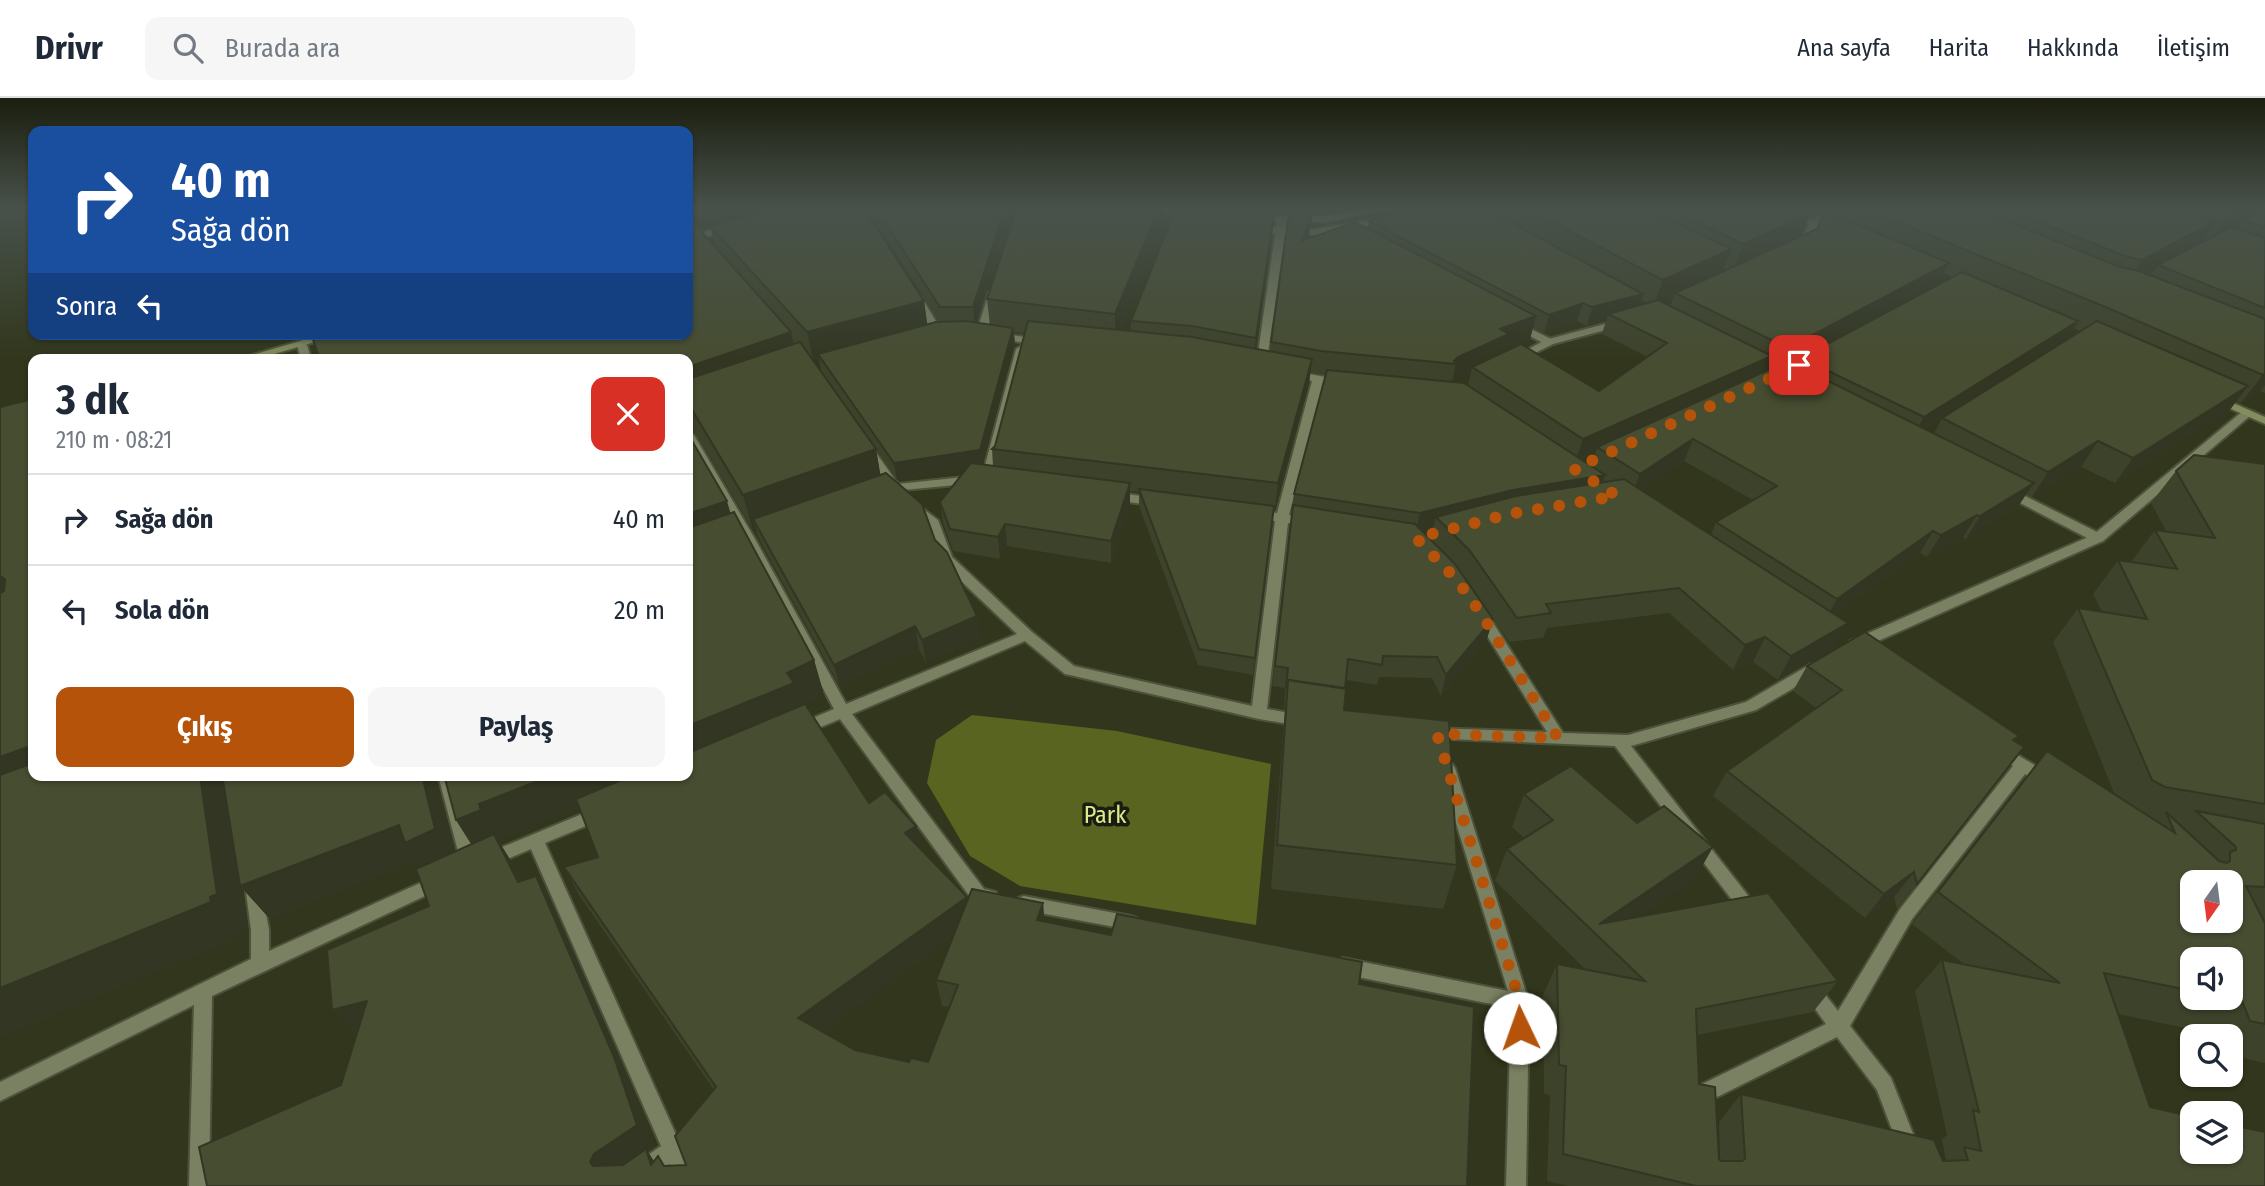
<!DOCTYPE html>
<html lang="tr">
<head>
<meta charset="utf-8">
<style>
	:root { --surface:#fff; --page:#f6f6f7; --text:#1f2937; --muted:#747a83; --line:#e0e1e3; --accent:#b45309 }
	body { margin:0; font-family:"Fira Sans Condensed",sans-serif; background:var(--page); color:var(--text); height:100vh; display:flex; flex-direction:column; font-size:26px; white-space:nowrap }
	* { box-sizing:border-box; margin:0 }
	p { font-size:23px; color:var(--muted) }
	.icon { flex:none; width:38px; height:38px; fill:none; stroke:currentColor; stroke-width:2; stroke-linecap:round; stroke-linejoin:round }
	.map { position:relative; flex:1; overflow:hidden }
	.details { position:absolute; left:28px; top:256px; width:665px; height:427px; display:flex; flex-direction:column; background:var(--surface); border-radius:14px; box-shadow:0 2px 5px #0004 }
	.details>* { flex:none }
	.hud { position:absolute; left:28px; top:28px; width:665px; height:214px; border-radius:14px; box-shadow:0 2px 5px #0004; background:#1a4fa0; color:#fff; overflow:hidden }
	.needle { width:46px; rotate:194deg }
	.tools { position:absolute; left:2180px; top:772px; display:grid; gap:14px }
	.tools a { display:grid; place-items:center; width:63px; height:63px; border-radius:14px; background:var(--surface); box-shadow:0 2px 5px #0004; font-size:35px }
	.pin { position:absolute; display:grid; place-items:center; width:60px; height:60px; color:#fff; margin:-30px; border-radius:14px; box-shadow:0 4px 10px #0006 }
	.me { position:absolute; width:77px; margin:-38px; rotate:357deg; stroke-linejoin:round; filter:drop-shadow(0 0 5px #0008) }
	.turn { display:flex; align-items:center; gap:24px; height:147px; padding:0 28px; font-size:32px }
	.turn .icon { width:91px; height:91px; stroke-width:2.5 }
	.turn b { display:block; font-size:49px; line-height:60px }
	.then { display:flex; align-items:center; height:66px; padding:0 28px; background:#0003; gap:14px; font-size:26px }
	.round { display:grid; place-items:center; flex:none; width:74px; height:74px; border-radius:14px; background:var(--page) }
	.summary { display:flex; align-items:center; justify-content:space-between; height:119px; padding:0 28px }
	h1 { font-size:42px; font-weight:700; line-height:52px }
	.button { display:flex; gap:14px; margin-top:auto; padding:14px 28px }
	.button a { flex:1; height:80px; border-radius:14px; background:var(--accent); color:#fff; font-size:28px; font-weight:700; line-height:80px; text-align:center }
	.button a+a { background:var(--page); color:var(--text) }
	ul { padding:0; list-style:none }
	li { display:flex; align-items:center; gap:21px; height:91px; padding:0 28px; border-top:2px solid var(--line) }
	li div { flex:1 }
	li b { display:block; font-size:26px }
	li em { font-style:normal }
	header { display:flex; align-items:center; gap:42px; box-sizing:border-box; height:98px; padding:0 35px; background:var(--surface); border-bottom:2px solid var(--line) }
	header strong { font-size:33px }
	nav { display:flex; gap:38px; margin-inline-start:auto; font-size:24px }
	.search { width:490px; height:63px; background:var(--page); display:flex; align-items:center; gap:18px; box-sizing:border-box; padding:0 24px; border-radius:14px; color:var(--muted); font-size:26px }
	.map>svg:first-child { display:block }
</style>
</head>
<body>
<header>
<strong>Drivr</strong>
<div class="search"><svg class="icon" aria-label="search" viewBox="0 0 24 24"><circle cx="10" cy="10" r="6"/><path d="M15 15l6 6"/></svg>Burada ara</div>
<nav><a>Ana sayfa</a><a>Harita</a><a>Hakkında</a><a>İletişim</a></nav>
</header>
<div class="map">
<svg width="2265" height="1088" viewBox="0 0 2265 1088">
	<rect width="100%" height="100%" fill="#31361c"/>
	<polygon fill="#58641f" points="972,617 1117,633 1271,666 1256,827 1020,788 970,758 927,685 936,642"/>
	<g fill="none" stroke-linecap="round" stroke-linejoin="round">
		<g stroke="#4d523b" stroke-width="4">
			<g id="lane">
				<polygon points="1282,119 1287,122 1266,269 1261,272 1256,269 1277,122"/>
				<polygon points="994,191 999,194 986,236 981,239 977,238 976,236 989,194"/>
				<polygon points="1515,223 1553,242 1554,244 1549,247 1545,246 1511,228 1510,226"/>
				<polygon points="2007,389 2103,437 2104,440 2103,443 2093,443 2003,396 2001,393 2003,390"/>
			</g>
		</g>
		<g stroke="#4d523b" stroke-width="4">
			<g id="street">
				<polygon points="1834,110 1845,110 1817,127 1807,149 1796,151 1794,149 1800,145 1810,123"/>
				<polygon points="917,197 922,200 943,235 942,237 938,238 933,235 912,200"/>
				<polygon points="1620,222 1624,223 1624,227 1553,246 1521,262 1517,263 1512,260 1545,242"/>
				<polygon points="995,235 1041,241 1046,244 1041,247 991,240 991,236"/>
				<polygon points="302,244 307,247 311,261 301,261 297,247"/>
				<polygon points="1021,248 1026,251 993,376 982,379 981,384 977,385 882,394 880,391 882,388 887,387 862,352 864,349 872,349 898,386 973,378 974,373 984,371 1016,251"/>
				<polygon points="1293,273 1342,282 1348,285 1342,288 1323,285 1289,417 1310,420 1316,424 1310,428 1288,425 1267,611 1306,618 1308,622 1306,626 1301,628 1259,621 1070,577 1065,576 1025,543 852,616 984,791 996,794 998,799 996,804 990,806 973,803 840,621 804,636 794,636 792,632 794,628 834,611 743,441 688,347 688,334 694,337 755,441 846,606 1017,536 941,464 928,427 908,408 914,404 938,422 952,459 1032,534 1074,568 1252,608 1275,423 1254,420 1248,416 1254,412 1277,415 1312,283 1289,278 1288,276"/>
				<polygon points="2247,312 2253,315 2251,317 2103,443 1860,551 1850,551 1848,547 1850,543 2093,437 2243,313"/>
				<polygon points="1111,394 1157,400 1163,404 1157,408 1107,401 1105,398 1107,395"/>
				<polygon points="1480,510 1485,512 1563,635 1628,637 1746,604 1811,566 1821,566 1823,570 1821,574 1756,612 1631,648 1757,809 1760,814 1757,819 1751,821 1745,819 1615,648 1427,640 1424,636 1427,632 1432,630 1547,634 1473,515"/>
				<path d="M2001 647 2051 677 2054 681 2051 685C2041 689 2033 681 2025 676L1912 821 1850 928 1891 980 1919 1051 1916 1058 1909 1061 1902 1058 1877 992 1837 939 1715 1000 1713 1011 1706 1013 1699 1011 1695 995 1698 988 1826 926 1801 891 1804 885 1810 883 1816 885 1838 913 1900 811 2013 668 1996 657 1993 653 1996 649Z"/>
				<polygon points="1447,664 1452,666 1455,670 1529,904 1526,1088 1506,1088 1511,910 1343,876 1337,874 1334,868 1337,862 1343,860 1508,893 1439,670 1442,666"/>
				<polygon points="438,677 454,677 477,765 475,770 469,772 463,770 461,765"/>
				<polygon points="599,709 605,710 607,715 605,720 545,745 699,1088 679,1088 669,1066 638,1088 610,1088 613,1081 661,1048 531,751 489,769 483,767 481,762 483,757"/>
				<polygon points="438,777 444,779 446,784 444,789 212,898 209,1088 189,1088 194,907 0,1003 0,984 251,861 251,832 245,787 247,782 253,780 259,782 261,787 269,832 269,853"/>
				<polygon points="1024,798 1131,818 1137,820 1140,825 1137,830 1131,832 1024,812 1018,810 1016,805 1018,800"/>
			</g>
		</g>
		<g stroke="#4d523b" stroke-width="4">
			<g id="secondary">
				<polygon points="1144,110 1176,110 1196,114 1191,117 1148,113"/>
				<polygon points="1373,110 1392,110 1327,124 1256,123 1251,120 1256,117 1327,118"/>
				<polygon points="1769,110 1782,110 1839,134 1831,136"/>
				<polygon points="1387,119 1390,120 1390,124 1314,137 1254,134 1249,131 1254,128 1314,131"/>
				<polygon points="730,127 735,130 733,132 688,144 688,138"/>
				<polygon points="324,236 342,236 257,261 239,261"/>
				<polygon points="2215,297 2265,319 2265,326 2211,302 2209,300"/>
			</g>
		</g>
		<use href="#lane" fill="#7a8163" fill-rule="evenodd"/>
		<use href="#street" fill="#7a8163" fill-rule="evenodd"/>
		<use href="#secondary" fill="#828c5c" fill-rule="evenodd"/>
	</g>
	<g fill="#3d422a" fill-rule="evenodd">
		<path d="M871 110H1012L977 225 990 227 987 201 1162 128 1121 232 1131 233V223L1176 110H1321L1319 113 1297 115 1258 113 1272 137 1256 251 1270 253 1271 244 1309 140 1368 131 1369 123 1407 110H1827L1812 120 1809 119 1800 138 1817 131 1829 115 1831 110H2265V295L2260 293 2241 305 2236 303 2229 313 2115 385 2081 369 2032 399 2026 396 2019 407 1966 441 1963 439 1927 459 1920 455 1834 517V550L1778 582 1753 564 1733 572 1669 515 1547 530 1543 540 1509 544 1464 478 1460 474 1487 541 1441 598 1432 580 1379 579 1377 587 1346 582 1344 612 1457 767 1443 811 1271 791 1285 611H1284L1285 590 1272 588 1294 396 1326 277 1310 275 1309 286 1275 411H1273L1253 577 1198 567 1139 408V394L1130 393V406L1111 465 1007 448 1000 461 953 453 943 425 940 404 966 371 897 382 821 273 819 260 813 262 876 351 880 377 935 442 977 518 980 541 926 564 919 551 840 589 760 443 756 431 753 432 696 336 689 332 688 333V236L716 150 710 128 924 203 927 227 939 224 872 118ZM1943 175 1953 179 1801 260 1797 268 1791 265 1938 185ZM1673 200 1670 208 1663 205ZM1641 202 1647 205 1639 207ZM1577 223 1587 228 1606 223 1602 236 1648 259 1599 293 1504 254 1505 250 1530 241 1533 230 1544 236ZM2074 230 2080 233 1942 320 1934 335 1924 331 2068 241ZM1014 234 1025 236 995 348 992 351 993 368 982 366 1015 246ZM1769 266 1775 269 1766 273ZM1471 274 1468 288 1452 284 1453 283ZM1596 353 1591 368 1580 361ZM1684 363 1753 402 1716 424 1711 437 1641 392ZM1433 429 1431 442 1421 432Z"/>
		<path d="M0 309 33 677H436L455 754 471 746 456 722 688 677 731 415 814 562 824 597 802 608 869 705 916 728 921 751 967 799 968 803 1043 805 1044 823 1359 886 1467 1088H207L341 987 356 938 429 808 422 769 418 763 270 821 242 790 248 830 242 832V838L0 939ZM579 709 598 759 564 769 579 797 714 992 686 1067 664 1068 654 1063 648 1054 653 1050 630 983 552 805 536 778 521 783 511 763 501 747 502 746 500 741ZM953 839 936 882 942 908 949 909 928 964H909L855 952 823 934Z"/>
		<path d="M2265 366V965L2231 957V938H2206L2204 934 2118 916 2150 1009 2265 1088H1568L1547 1083 1550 997 1544 996 1543 897 1557 866 1585 871 1495 783 1507 751 1524 740 1512 729 1524 696 1695 781 1640 819 1838 883 1813 914 1697 937 1699 986 1719 1061 1720 1063 1719 1024 1741 996 1943 1063H1946L1942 1041 1947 1037 1915 893 1942 862 1964 866 1912 826 2047 653 2114 695 2053 544 2078 510 2102 514 2093 496 2118 462 2131 464 2155 432 2166 433 2151 405 2176 373ZM2193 861 2231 900H2193Z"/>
		<polygon points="1807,568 2019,638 2015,643 2024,649 1897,811 1894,799 1865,820 1713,698 1727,673 1816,610 1793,593"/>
	</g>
	<g fill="#323622">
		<polygon points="1005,110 1012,110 975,229 973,209"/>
		<polygon points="1159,110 1163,110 1162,128 1115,246 1115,216"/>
		<polygon points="1813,110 1798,143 1733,173 1743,146"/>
		<polygon points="1816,110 1827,110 1812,120"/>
		<polygon points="2242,110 2265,110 2243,122 2238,130 2210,143 2228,117"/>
		<polygon points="1274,115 1272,137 1254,264 1256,240"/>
		<polygon points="1312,117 1309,139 1299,165 1302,143"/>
		<polygon points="2216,123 2198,150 2158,167 2153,174 2125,189 2142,162"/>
		<polygon points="1731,151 1721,178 1675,195 1673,200 1653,209 1663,182"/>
		<polygon points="1949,165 1938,185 1779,271 1788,250"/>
		<polygon points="1643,196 1637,214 1608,216 1606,223 1587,228 1592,209"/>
		<polygon points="924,203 928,231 818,256 819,260 813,262 807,234"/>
		<polygon points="1583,205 1577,223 1544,236 1549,217"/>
		<polygon points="1536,218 1530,241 1505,250 1503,259 1472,269 1471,274 1452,284 1456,266 1454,263 1458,259 1500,231"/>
		<polygon points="2078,223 2068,241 1914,337 1924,319"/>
		<polygon points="1013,230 1015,246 982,369 897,382 894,365"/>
		<polygon points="791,234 798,267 688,305 688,269"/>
		<polygon points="1772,258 1764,278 1597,349 1596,353 1576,362 1583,341"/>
		<polygon points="1312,261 1309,286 1275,411 1278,385"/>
		<polygon points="2265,275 2265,287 2260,293 2241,305 2263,277"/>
		<polygon points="2248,288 2229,313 2115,385 2133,360"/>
		<polygon points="1693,341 1684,363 1632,398 1640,376"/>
		<polygon points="2098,343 2081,369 2032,399 2048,374"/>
		<polygon points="876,351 882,386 753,421 756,431 753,432 743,397"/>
		<polygon points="1605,377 1599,395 1436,419 1433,429 1416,433 1420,415 1513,392"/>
		<polygon points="1130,385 1130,406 1111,465 1111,443"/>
		<polygon points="2034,385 2019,407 1966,441 1980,418"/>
		<polygon points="727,403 737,438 688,454 688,416"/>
		<polygon points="1977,417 1963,439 1927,459 1941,437"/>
		<polygon points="1005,426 1007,448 1000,461 998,439"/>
		<polygon points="1933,433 1920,455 1824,524 1837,501"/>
		<polygon points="2,479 32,514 0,524 0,480"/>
		<polygon points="977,518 980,541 926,564 922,542"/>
		<polygon points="1493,521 1487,541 1441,598 1446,577"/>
		<polygon points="1848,525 1834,550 1778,582 1791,558"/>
		<polygon points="915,528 919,551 840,589 834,567"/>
		<polygon points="1765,539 1753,564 1733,572 1745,547"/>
		<polygon points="814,562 824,597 688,668 688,628 787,575"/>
		<polygon points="33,647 33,677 0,707 0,659"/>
		<polygon points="200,677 436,677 458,766 429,779 418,763 270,821 242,790 248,830 242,832 242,838 0,939 0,890"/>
		<polygon points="553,677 664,677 581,708 500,741 502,746 501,747 511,763 534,811 478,756 456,722 479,706"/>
		<polygon points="916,728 922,755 905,735"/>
		<polygon points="1713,749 1695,781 1604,844 1599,826"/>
		<polygon points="1914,774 1894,799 1865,820 1884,796"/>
		<polygon points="536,778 552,805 630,983 653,1050 648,1054 661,1075 608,1087 590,1064"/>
		<polygon points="967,799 971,826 808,945 798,920"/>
		<polygon points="1043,805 1045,832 1037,822"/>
		<polygon points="367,903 389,928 356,938 332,912"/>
	</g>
	<g fill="#474d31" stroke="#323622" stroke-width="2" fill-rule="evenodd">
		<polygon points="798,110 864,110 924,203 807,234 710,128 778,111 784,114"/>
		<polygon points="876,110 1005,110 973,209 940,209"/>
		<polygon points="1017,110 1159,110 1115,216 987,201"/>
		<polygon points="1176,110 1213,110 1274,115 1256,240 1192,228 1131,223"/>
		<polygon points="1407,110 1484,110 1643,196 1592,209 1583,205 1549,217 1369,123"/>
		<polygon points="1525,110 1644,110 1731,151 1663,182"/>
		<polygon points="1668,110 1812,110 1809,116 1743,146"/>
		<polygon points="1863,110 1975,110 2117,168 2139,173 2265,221 2265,275 2263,277 2103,208"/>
		<polygon points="2003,110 2179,110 2216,123 2142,162 2125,158"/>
		<polygon points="2209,110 2242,110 2228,117"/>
		<polygon points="2265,110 2265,130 2243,122"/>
		<polygon points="1825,113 1949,165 1788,250 1675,195 1817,131"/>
		<polygon points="1289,116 1312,117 1302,143 1355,124 1536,218 1500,231 1509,236 1458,259 1454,263 1456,266 1321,253 1271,244"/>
		<polygon points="693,124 791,234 688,269 688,261 320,261 311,236 688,236 688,125"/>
		<polygon points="2231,129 2265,140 2265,210 2158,167"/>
		<polygon points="1962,174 2078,223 1924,319 1801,260"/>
		<polygon points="1658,202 1772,258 1583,341 1472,269 1521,246 1599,293 1667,245 1608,216"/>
		<polygon points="966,223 1013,230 980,352 894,365 818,256 936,224"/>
		<polygon points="1028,223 1192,239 1312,261 1278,385 992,351 995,348"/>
		<polygon points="2097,223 2248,288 2133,360 2098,343 2048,374 1942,320"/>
		<polygon points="800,244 876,351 743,397 688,305 688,281"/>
		<polygon points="225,257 226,261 210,261"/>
		<polygon points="1788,263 2034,385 1980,418 1977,417 1941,437 1933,433 1837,501 1716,424 1777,388 1693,341 1640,376 1597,349"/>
		<polygon points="1327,272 1464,285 1605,377 1513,392 1420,415 1294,396"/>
		<polygon points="33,301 33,647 0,659 0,495 4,493 5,482 2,479 0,480 0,309"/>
		<polygon points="688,336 727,403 688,416"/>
		<polygon points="2194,357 2265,366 2265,706 2165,689 2152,682 2078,510 2147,521 2118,462 2177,471 2155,432 2215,440 2176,373"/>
		<polygon points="971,365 1130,385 1111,443 1005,426 998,439 950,431 940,404"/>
		<polygon points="886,375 922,406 935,442 947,454 977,518 922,542 915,528 834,567 753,421"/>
		<polygon points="1624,381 1848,525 1791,558 1765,539 1745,547 1679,490 1546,506 1551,515 1517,520 1470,453 1436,419 1516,398"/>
		<polygon points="1139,391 1274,408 1255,560 1199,551"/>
		<polygon points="1293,407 1415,426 1455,466 1493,521 1446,577 1437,559 1383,558 1382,567 1348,561 1345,590 1288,582 1287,590 1286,590 1288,570 1275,568"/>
		<polygon points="734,414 814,562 787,575 794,585 688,628 688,430"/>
		<polygon points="1865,534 2019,638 2013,642 2024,649 1917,786 1914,774 1884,796 1727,673 1842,592 1807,568"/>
		<polygon points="1288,582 1346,591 1344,612 1449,623 1457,767 1277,747"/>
		<polygon points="805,606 869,705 885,694 916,728 905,735 967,799 798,920 855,952 909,964 911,960 928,964 958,887 936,882 972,791 1043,805 1037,822 1111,837 1117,816 1362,864 1359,886 1474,909 1467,1088 207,1088 199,1049 341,987 367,903 332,912 327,852 429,808 416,771 494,736 518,784 536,778 614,959 637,1027 594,1056 590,1064 593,1068 623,1067 646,1051 651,1067 658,1058 664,1068 686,1067 675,1038 716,989 564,769 598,759 576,701 633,677 688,677 688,655"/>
		<path d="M2047 653 2175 735 2166 714 2219 763 2227 765 2230 763V754L2236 752V749L2196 713 2265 726V789L2246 788 2265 825V926L2250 923 2242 903 2224 900H2231V861H2193V893L2104 875 2150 1009 2193 1019V1054H2231V1027L2265 1034V1088H1696L1563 1056 1566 968 1559 967 1557 866 1645 883 1507 751 1553 722 1524 696 1571 668 1637 725 1664 708 1713 749 1599 826 1768 795 1838 883 1696 911 1699 986 1715 989 1719 1061 1721 1063H1742L1745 1061 1741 996 1934 1042 1943 1063 1968 1062 1964 1049 1981 1053 1973 1012 1979 1014 1942 862 2060 885 1938 794ZM2193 784H2231V822H2193Z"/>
		<polygon points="33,665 33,677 200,677 217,796 210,799 211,804 0,890 0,677"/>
		<polygon points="222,677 422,677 435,731 405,745 399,727 240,788"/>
		<polygon points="444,677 553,677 479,706 481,712 456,722"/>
	</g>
	<linearGradient id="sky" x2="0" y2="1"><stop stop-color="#1b1e0f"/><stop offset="0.42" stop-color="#48524b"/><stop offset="1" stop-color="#48524b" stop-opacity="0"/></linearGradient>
	<rect width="2265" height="262" fill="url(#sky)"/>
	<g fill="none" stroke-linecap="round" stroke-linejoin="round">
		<polyline stroke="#b45309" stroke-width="12" stroke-dasharray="0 21.6" points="1520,930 1520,904 1437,636 1558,640 1480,514 1457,482 1416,440 1509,416 1617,398 1574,371 1799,267"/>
	</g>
	<g text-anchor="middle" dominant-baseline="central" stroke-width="7" stroke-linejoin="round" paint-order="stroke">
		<g font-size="24" fill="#d9ee88" stroke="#1a1c11">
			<text x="1105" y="717">Park</text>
		</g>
	</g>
</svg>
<div class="tools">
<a><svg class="needle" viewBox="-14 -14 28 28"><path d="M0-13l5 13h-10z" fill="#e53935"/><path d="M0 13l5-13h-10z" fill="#747a83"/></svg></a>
<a><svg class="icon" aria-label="sound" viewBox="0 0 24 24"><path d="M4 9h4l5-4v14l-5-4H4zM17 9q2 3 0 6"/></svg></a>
<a><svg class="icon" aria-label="search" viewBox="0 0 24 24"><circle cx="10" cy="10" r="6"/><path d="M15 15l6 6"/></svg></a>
<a><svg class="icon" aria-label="layers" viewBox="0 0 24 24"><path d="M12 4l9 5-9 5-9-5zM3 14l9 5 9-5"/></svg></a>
</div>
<div class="pin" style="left:1799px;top:267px;background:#d93025"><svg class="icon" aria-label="arrive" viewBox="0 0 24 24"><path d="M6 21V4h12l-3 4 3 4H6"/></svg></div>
<svg class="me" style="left:1520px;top:930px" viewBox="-20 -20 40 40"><circle r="19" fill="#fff"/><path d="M0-13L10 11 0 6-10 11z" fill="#b45309"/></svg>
<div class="hud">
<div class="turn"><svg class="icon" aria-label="right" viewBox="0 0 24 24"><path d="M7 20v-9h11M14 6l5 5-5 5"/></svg><div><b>40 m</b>Sağa dön</div></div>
<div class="then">Sonra<svg class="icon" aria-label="left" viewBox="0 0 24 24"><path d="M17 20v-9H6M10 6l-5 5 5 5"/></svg></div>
</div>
<section class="details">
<div class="summary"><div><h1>3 dk</h1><p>210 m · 08:21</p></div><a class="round" style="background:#d93025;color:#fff"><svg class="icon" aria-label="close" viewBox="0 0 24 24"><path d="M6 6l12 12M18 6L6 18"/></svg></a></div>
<ul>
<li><svg class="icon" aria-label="right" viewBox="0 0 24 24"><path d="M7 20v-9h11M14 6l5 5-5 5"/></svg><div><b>Sağa dön</b></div><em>40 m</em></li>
<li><svg class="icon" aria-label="left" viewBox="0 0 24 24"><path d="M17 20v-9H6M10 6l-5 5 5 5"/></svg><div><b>Sola dön</b></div><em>20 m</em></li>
</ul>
<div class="button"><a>Çıkış</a><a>Paylaş</a></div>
</section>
</div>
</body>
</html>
